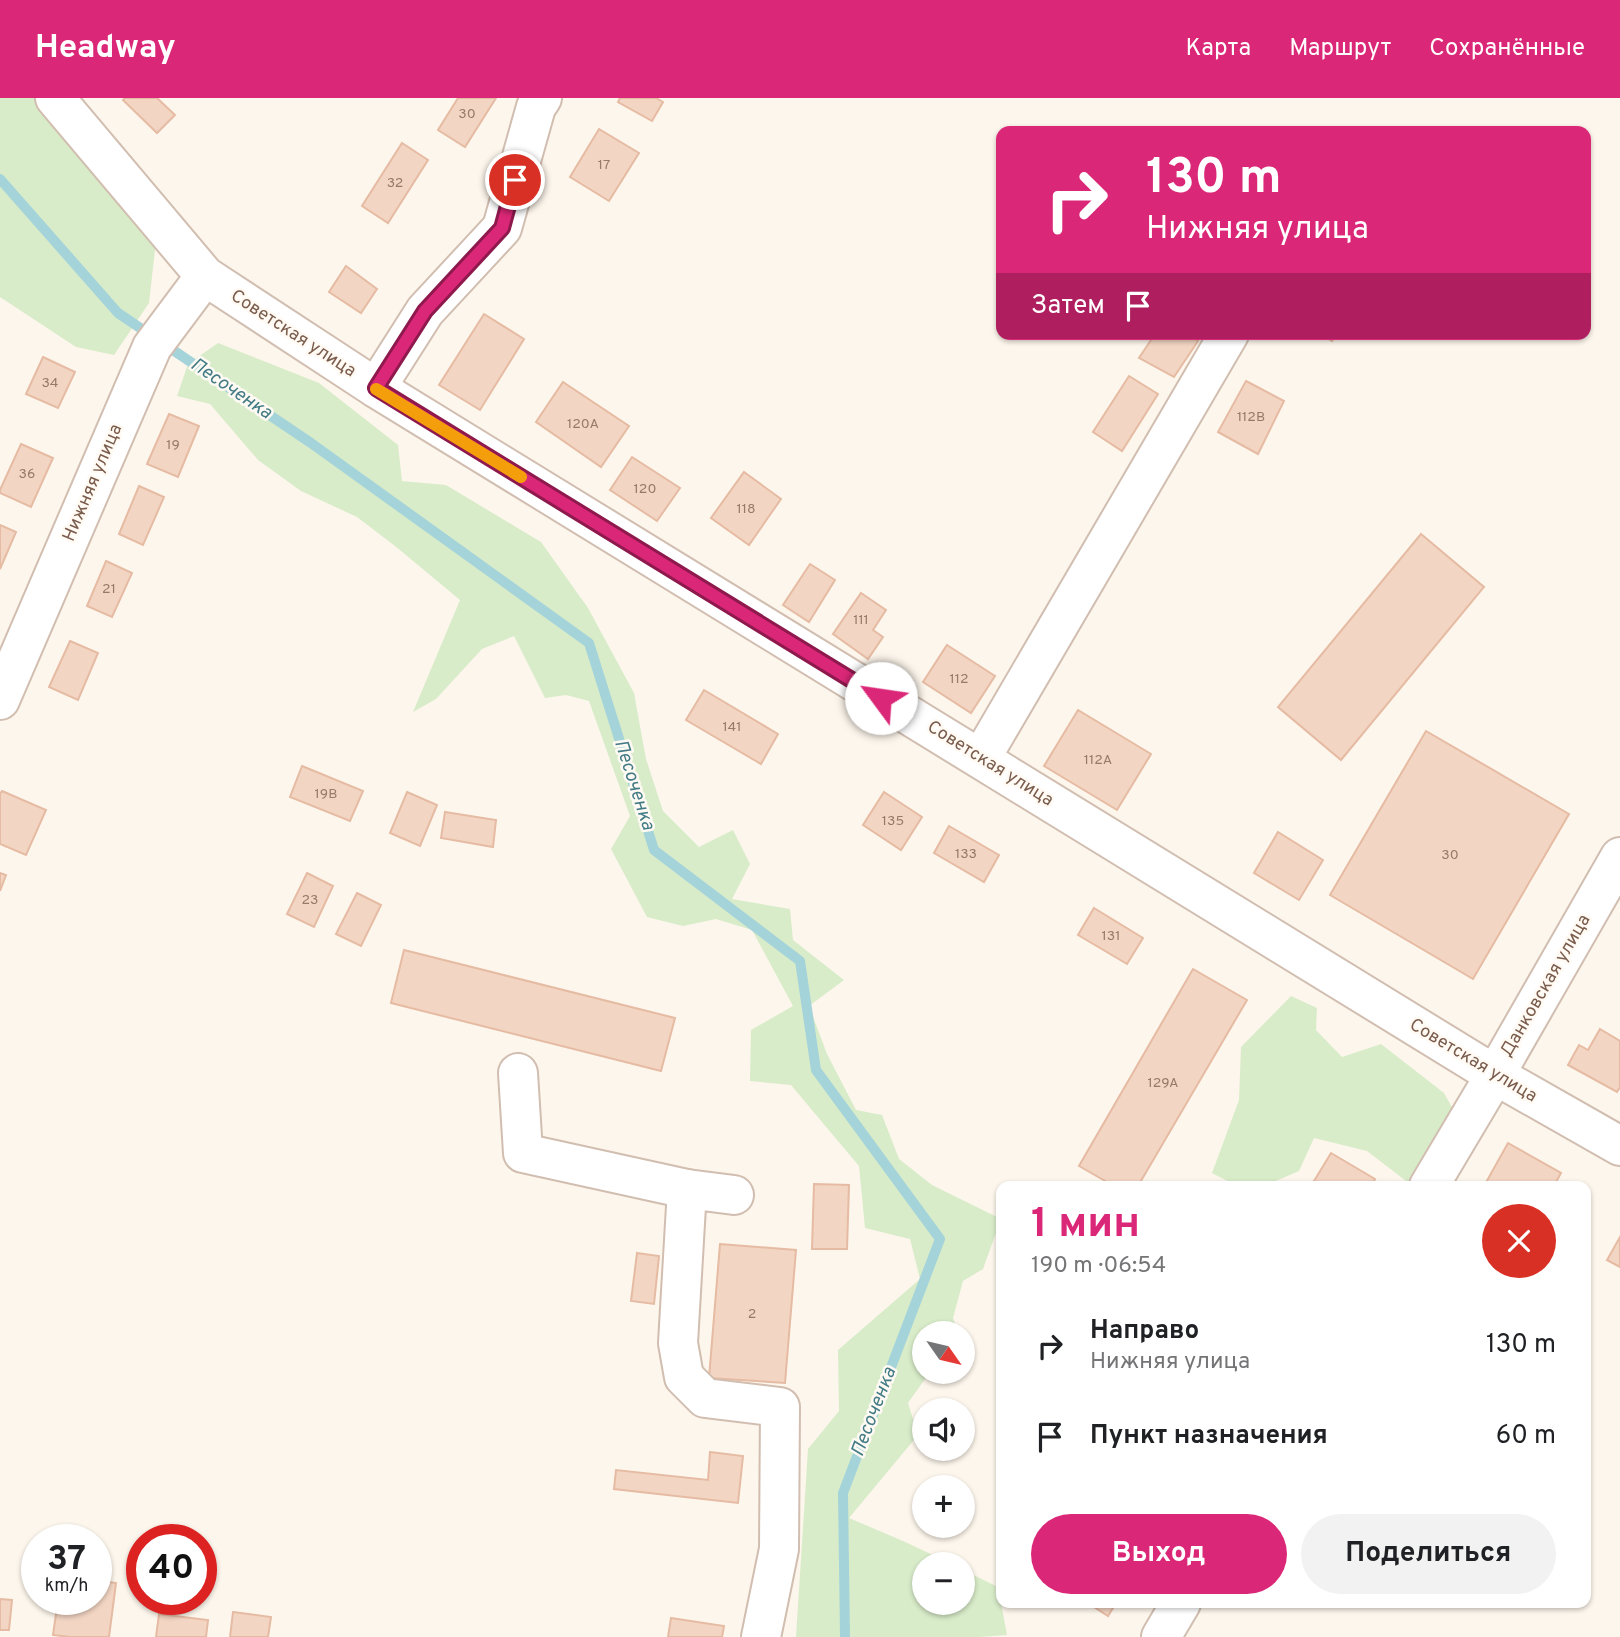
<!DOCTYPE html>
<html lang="ru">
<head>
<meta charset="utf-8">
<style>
	:root { --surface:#fff; --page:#f2f2f2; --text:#202124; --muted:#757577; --accent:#db2777 }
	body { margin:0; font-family:Overpass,sans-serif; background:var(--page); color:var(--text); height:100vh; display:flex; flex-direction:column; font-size:26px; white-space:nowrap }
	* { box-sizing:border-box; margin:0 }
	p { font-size:23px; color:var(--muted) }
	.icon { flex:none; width:38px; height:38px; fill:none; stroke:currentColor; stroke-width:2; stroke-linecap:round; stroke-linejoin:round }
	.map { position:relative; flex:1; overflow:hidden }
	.drawer { position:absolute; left:996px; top:1083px; width:595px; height:427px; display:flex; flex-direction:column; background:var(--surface); border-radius:14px; box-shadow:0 2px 5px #0004 }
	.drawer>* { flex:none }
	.banner { position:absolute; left:996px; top:28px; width:595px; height:214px; border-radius:14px; box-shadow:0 2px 5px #0004; background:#db2777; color:#fff; overflow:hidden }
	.needle { width:46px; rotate:124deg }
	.tools { position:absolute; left:912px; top:1223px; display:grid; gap:14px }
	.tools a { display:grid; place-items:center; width:63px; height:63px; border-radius:50%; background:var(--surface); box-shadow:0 2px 5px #0004; font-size:35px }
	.speed { position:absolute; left:21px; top:1426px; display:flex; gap:14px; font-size:35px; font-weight:700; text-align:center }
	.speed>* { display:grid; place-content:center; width:91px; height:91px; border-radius:50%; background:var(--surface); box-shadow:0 2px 5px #0004; line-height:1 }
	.speed small { font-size:18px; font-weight:400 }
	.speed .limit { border:10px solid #d22; background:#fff; color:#111 }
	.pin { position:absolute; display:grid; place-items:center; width:60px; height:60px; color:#fff; margin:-30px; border:4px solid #fff; border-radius:50%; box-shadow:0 2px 7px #0007 }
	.me { position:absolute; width:77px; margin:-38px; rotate:301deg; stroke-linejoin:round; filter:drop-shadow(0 0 5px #0008) }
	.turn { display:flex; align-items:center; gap:24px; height:147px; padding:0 35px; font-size:32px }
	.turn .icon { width:91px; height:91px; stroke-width:2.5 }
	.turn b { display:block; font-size:49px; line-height:60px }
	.then { display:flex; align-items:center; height:66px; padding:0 35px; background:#0003; gap:14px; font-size:26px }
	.round { display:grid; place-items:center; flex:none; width:74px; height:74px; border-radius:37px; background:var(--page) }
	.headline { display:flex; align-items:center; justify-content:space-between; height:119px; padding:0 35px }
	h1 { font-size:42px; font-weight:700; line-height:52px; color:var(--accent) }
	.primary-button { display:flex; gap:14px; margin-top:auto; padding:14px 35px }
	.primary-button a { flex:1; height:80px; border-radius:42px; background:var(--accent); color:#fff; font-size:28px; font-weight:700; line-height:80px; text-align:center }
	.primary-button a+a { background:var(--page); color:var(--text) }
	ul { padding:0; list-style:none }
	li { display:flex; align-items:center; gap:21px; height:91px; padding:0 35px }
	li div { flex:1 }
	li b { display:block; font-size:26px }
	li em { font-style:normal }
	header { display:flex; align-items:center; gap:42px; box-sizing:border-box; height:98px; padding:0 35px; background:var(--accent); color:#fff }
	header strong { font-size:33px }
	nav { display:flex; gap:38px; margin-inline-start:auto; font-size:24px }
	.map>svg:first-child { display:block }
</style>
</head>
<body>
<header>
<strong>Headway</strong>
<nav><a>Карта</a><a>Маршрут</a><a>Сохранённые</a></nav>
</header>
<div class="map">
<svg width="1620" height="1539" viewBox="0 0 1620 1539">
	<rect width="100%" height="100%" fill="#fdf6ec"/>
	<g fill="#d8ecc9">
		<polygon points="0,0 34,0 156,143 149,205 114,257 76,249 0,199"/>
		<polygon points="218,245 319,285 398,347 402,383 446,387 541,444 588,510 634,595 646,661 663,713 699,749 733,732 750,766 732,801 790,811 793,842 844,882 809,908 827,956 856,1012 882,1017 899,1061 932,1087 1001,1121 983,1171 963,1183 953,1220 959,1235 924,1236 924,1274 930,1274 908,1305 918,1337 849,1420 903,1443 952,1466 924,1466 924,1505 962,1505 963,1472 998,1489 1007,1537 979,1539 796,1539 808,1351 839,1313 838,1252 920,1181 910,1141 865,1130 859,1068 791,987 750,983 751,932 793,908 752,832 716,821 683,828 647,819 611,751 630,718 589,603 566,597 545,600 514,538 482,551 436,601 413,614 460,502 395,448 357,419 301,393 258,362 210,306 177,298 188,266"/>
		<polygon points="1291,898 1317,910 1316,932 1342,959 1381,946 1444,995 1454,1013 1444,1044 1410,1086 1367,1053 1314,1040 1299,1073 1264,1088 1237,1088 1212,1075 1239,1002 1241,949"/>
	</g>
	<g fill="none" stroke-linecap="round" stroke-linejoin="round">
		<g stroke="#a5d3da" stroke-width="10">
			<polyline points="0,81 118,215 152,238"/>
			<polyline points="164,246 311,345 589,545 654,752 800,863 816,972 940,1141 843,1395 845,1539"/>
		</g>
	</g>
	<g fill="#f3d5c3" stroke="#e6bba3" stroke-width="2">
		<polygon points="125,0 157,0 175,17 157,35 123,2"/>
		<polygon points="458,0 496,0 465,49 438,32"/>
		<polygon points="620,0 656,0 663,4 652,23 618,4"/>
		<polygon points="599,31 639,55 609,103 570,79"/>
		<polygon points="402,45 428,62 388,125 362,108"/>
		<polygon points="346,168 377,191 361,215 329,194"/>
		<polygon points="484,216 524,241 480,312 439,287"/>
		<polygon points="1155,236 1187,236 1198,243 1174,279 1139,260"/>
		<polygon points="1322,236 1336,236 1332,243"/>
		<polygon points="43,259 75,274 58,310 26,296"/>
		<polygon points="1129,278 1158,296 1122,353 1093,334"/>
		<polygon points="1246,283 1284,303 1258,356 1218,334"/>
		<polygon points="563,284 629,328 601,369 536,324"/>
		<polygon points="169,316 199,328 178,379 147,366"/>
		<polygon points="21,346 53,360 31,409 0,395 0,392"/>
		<polygon points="632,359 680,390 657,423 610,392"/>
		<polygon points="744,374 781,401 749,447 711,420"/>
		<polygon points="139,388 164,399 143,447 119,436"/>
		<polygon points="0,427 16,434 0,471"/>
		<polygon points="1421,436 1484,489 1341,662 1278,609"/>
		<polygon points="106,463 132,475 112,519 87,508"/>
		<polygon points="810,466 835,482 809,524 783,507"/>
		<polygon points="861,495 886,512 873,532 883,539 868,561 833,536"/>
		<polygon points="70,543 98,555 78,602 49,589"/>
		<polygon points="947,547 995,578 971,615 923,584"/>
		<polygon points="704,592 778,636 761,666 686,622"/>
		<polygon points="1078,612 1151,656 1117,712 1044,668"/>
		<polygon points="1426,633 1569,716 1473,881 1330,797"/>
		<polygon points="302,668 363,693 350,723 290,699"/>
		<polygon points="2,693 46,712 26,757 0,746 0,696"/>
		<polygon points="407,694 437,707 420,748 390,735"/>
		<polygon points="884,694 922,719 901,752 863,727"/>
		<polygon points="445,714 496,722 493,749 441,740"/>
		<polygon points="949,728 999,757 984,784 934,755"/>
		<polygon points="1278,734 1323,762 1299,802 1254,775"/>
		<polygon points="0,775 6,777 0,793"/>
		<polygon points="307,775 333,788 314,829 287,816"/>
		<polygon points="357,795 381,807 361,848 336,836"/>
		<polygon points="1094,810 1143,840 1127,866 1078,837"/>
		<polygon points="404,852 675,920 661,973 391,905"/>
		<polygon points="1193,871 1247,902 1138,1088 1114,1088 1079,1068"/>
		<polygon points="1600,931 1620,943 1620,989 1617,994 1568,967 1579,947 1588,952"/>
		<polygon points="1508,1045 1561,1075 1554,1088 1484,1088"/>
		<polygon points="1331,1055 1375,1081 1371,1088 1311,1088"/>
		<polygon points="814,1086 849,1087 847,1151 812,1151"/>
		<polygon points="1620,1139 1620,1169 1607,1162"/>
		<polygon points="720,1146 796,1152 785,1285 709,1280"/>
		<polygon points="637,1155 659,1158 654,1206 631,1203"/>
		<polygon points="710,1354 743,1358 738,1405 614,1391 616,1372 708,1382"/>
		<polygon points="96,1482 116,1485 109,1539 70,1539 53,1537 58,1502 96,1502"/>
		<polygon points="0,1501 12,1502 9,1532 0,1532"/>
		<polygon points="1088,1505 1116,1505 1108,1518"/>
		<polygon points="233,1514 271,1519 268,1539 230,1539"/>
		<polygon points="159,1516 208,1522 206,1539 156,1539"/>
		<polygon points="671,1520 724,1528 722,1539 668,1539"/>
	</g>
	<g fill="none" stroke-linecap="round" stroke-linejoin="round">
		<g stroke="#d1beb0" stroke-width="42">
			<g id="minor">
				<polyline points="55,0 205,178 376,290 1495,977 1620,1048"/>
				<polyline points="376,290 425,213 502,130 536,9 542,0"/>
				<polyline points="0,602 152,249 205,178"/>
				<polyline points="981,660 1229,236"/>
				<polyline points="518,975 523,1055 687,1091"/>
				<polyline points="1429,1088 1495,977 1620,759"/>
				<polyline points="734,1097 687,1091 678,1245 684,1279 705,1300 780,1309 779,1451 761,1539"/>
				<polyline points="1161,1539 1181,1505"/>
			</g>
		</g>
		<use href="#minor" stroke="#fff" stroke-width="38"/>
	</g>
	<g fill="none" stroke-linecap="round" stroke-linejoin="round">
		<g stroke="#8e194d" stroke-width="18">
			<polyline id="route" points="515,82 502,130 425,213 376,290 881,600"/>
		</g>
		<use href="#route" stroke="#db2777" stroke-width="12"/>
		<polyline stroke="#f59e0b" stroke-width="12" points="376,291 521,379"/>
	</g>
	<g text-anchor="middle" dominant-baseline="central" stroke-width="5" stroke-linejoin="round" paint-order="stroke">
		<g font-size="14" fill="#987a6a">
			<text x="467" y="16">30</text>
			<text x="604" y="67">17</text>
			<text x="395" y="85">32</text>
			<text x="50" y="285">34</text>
			<text x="1251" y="319">112В</text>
			<text x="583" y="326">120А</text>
			<text x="173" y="347">19</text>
			<text x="27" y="376">36</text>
			<text x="645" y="391">120</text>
			<text x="746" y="411">118</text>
			<text x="109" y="491">21</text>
			<text x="861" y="522">111</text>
			<text x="959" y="581">112</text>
			<text x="732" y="629">141</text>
			<text x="1098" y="662">112А</text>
			<text x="326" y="696">19В</text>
			<text x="893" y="723">135</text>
			<text x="966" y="756">133</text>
			<text x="1450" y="757">30</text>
			<text x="310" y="802">23</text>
			<text x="1111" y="838">131</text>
			<text x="1163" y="985">129А</text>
			<text x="752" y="1216">2</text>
		</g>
		<g font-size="18" fill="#7a5c4d" stroke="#fffaf3">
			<text transform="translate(293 236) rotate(33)">Советская улица</text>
			<text transform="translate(93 385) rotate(-67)">Нижняя улица</text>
			<text transform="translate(990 666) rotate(32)">Советская улица</text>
			<text transform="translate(1546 888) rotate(-60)">Данковская улица</text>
			<text transform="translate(1473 963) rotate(31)">Советская улица</text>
		</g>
		<g font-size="19" font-style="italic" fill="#437c86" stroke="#fffaf3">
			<text transform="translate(231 291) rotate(34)">Песоченка</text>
			<text transform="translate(634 687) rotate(72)">Песоченка</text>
			<text transform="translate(874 1314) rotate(-69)">Песоченка</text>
		</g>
	</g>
</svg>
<div class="tools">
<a><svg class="needle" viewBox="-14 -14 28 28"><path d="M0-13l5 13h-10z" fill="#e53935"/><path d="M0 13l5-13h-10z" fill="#757577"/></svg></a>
<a><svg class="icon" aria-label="sound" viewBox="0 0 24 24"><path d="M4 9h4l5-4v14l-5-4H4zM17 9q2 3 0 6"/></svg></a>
<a>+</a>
<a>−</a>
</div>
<div class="speed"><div>37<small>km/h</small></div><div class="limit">40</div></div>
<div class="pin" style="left:515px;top:82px;background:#d93025"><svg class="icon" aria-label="arrive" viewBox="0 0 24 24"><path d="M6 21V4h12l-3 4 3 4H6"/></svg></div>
<svg class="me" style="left:881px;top:600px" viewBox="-20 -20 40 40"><circle r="19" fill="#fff"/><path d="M0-13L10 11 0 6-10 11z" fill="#db2777"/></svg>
<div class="banner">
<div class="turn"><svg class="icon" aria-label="right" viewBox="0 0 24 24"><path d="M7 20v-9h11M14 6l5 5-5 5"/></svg><div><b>130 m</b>Нижняя улица</div></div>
<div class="then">Затем<svg class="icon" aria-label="arrive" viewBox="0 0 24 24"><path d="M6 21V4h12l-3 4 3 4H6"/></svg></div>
</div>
<section class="drawer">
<div class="headline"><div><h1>1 мин</h1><p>190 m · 06:54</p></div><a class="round" style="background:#d93025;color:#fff"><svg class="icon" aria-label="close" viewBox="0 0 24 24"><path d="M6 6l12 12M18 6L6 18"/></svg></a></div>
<ul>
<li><svg class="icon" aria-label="right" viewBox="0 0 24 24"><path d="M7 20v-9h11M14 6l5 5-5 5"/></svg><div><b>Направо</b><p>Нижняя улица</p></div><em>130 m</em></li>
<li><svg class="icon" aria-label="arrive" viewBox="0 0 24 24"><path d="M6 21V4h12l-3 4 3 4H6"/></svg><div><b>Пункт назначения</b></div><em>60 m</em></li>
</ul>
<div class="primary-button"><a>Выход</a><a>Поделиться</a></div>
</section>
</div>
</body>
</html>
